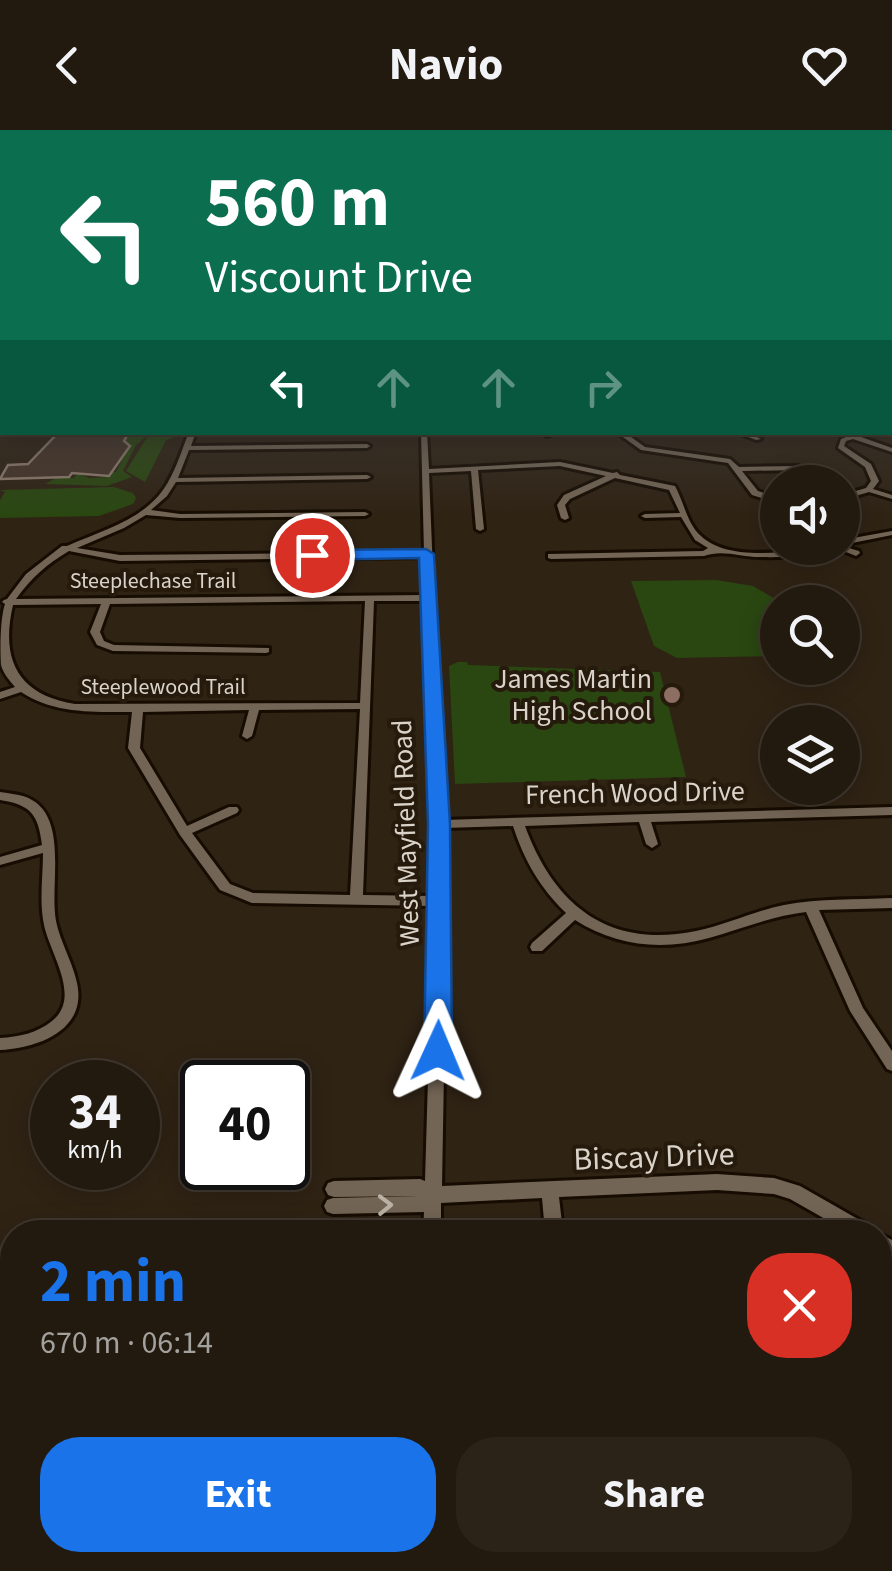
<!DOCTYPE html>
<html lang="en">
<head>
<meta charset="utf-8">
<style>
	:root { --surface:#231a0f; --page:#2b2318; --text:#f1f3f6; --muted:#a3a19e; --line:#40382f; --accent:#1a73e8 }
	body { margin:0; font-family:"Source Sans 3",sans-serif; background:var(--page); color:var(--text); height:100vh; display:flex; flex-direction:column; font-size:38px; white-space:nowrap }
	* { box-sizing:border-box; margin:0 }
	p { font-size:32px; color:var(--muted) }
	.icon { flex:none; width:55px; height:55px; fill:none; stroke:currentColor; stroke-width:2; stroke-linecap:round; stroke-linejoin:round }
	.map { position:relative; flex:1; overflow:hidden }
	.details { position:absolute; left:0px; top:1090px; width:892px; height:352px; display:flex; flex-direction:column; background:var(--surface); border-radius:40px 40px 0 0; box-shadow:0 5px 25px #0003,0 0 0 2px var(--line) }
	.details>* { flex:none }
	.banner { position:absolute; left:0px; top:0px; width:892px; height:305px; box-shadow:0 5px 25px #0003,0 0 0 2px var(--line); background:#0b6e4f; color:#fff; overflow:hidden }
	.controls { position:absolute; left:760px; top:335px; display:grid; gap:20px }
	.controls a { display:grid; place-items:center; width:100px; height:100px; border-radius:50%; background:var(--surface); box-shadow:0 5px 25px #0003,0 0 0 2px var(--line); font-size:50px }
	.speed { position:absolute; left:30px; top:930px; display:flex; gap:20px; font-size:50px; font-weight:700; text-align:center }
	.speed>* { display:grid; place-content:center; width:130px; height:130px; border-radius:50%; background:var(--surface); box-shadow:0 5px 25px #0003,0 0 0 2px var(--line); line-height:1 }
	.speed small { font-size:25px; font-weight:400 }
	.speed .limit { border:5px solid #111; border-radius:15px; background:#fff; color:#111 }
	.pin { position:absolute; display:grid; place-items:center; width:85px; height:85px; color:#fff; margin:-42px; border:5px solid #fff; border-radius:50%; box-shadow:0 2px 10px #0007 }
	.me { position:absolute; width:110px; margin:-55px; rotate:1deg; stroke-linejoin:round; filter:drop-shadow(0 0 8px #0008) }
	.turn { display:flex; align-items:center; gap:35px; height:210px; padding:0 40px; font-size:45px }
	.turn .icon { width:130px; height:130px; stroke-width:2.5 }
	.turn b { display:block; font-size:70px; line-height:85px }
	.lanes { display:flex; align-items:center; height:95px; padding:0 40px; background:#0003; justify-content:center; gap:50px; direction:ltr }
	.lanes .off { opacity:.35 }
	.round { display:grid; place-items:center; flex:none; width:105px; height:105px; border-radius:40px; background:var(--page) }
	.overview { display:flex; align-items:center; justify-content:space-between; height:170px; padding:0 40px }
	h1 { font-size:60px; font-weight:700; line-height:75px; color:var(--accent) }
	.action { display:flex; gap:20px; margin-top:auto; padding:20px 40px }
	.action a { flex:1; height:115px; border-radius:40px; background:var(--accent); color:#fff; font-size:40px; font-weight:700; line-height:115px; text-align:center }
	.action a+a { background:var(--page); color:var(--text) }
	header { display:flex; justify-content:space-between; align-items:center; height:130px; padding:0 40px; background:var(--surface); font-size:45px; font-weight:700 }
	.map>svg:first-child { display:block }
</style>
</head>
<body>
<header><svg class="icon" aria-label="back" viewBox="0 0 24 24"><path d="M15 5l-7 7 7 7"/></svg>Navio<svg class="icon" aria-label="heart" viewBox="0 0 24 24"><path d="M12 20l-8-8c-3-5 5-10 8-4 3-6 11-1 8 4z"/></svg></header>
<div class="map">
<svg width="892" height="1441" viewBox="0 0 892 1441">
	<rect width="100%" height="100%" fill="#2f2314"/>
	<g fill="#2a4711">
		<polygon points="129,303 185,303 166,310 145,352 126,341 149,304 136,315 123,341 132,347 107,356 45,354 56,348 74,348 77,343 89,348 108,347 109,342 116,342 128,318 123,313"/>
		<polygon points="114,357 133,363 136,368 133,374 99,386 0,388 0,370 5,362 0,360"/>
		<polygon points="716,450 753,456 780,472 777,526 677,528 654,516 631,451"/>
		<polygon points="458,532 467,532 468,535 660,542 686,647 455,654 449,536"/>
	</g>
	<polygon fill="#453529" stroke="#8c7a6c" stroke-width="2.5" points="59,302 129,302 124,311 130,316 109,346 72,343 69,347 0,349 8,335 28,334"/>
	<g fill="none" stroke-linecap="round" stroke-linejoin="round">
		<g stroke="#160c01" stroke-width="6">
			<g id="minor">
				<rect x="890" y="194" width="2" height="4"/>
				<polygon points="0,208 2,209 2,213 0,212"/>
				<polygon points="2,244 2,249 0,250 0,245"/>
				<polygon points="890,247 892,248 892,253 890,252"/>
				<rect x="890" y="265" width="2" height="4"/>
				<rect x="0" y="292" width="2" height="4"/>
				<path d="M189 302H196L191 316 367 314 370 316 367 318 189 320 178 348 367 345 371 347 367 349 176 352 167 366 151 380 180 384 365 382 369 384 365 386 180 388 146 385 124 398 77 418 120 425 424 422 421 302H427L429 339 560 332 613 343 617 342 620 345 675 356C684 372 687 394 701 406 732 435 797 418 835 418L834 420C810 425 785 428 760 427 741 427 722 419 704 426L551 429 548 428V424L703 421 708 418 695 410 681 387 645 388 641 386 645 384 680 383 669 360 615 348 570 369 565 375 569 388 565 390 561 388 557 375 564 365 606 346 560 336 478 340 484 399 480 401 476 399 471 341 429 343 443 690 892 677V685L651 692 658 714 652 718 646 714 639 692 525 696C554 775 608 819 696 801 726 795 754 781 784 775 820 768 856 770 892 768V778L819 780 863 878 892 921V941L887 939 850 881 806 782C772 786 741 799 709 808 662 821 616 816 575 790L542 821H532L530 817 532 813 566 783C540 758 524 730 513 696L444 698 447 771 442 1056 717 1044 774 1048 800 1056 870 1096 873 1102H848L790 1069 774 1064 717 1060 559 1067 563 1102H545L542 1068 441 1073V1102H423L424 1082 333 1084 327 1082 324 1076 327 1070 333 1068 419 1066 334 1067 328 1065 325 1059 328 1053 334 1051 420 1049 425 1051 433 776 252 773 220 760 180 705 128 618 132 582C94 582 54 584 21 562L0 569V562L15 557C9 550 3 543 1 535 0 520 0 488 5 474L2 472 4 470 7 469 26 444 62 416H67C100 401 141 391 163 360 175 343 181 322 189 302ZM69 421 120 431 424 427 425 465 16 469C31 448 47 434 69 421ZM365 471 360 573 75 574C19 565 0 531 13 475L101 474 90 502 97 515 113 521 266 523 269 522V518L114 515 104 511 100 502 110 474ZM374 471H425L433 766 363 765ZM360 579 350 765 253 763 230 754 192 703 237 683 239 680 237 677H229L187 696 140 618 143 582 249 580 242 606 247 609 252 606 259 580Z"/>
				<polygon points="542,302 549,302 551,305 546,306"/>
				<polygon points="616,302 624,302 645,317 730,329 739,337 798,336 802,338 798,340 742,341 758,361 778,368 778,373 752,365 728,333 641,320"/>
				<polygon points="736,302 747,302 761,309 756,310"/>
				<polygon points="836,302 847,302 892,318 892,322 853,309 846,311 844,316 871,334 879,351 873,359 892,365 892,369 869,362 842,370 842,365 866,358 871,351 865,337 838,318 841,309 846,307"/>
				<polygon points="892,401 892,405 842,415 842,410"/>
				<polygon points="842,416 859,421 860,423 856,426 836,418"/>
				<path d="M0 662C7 663 16 664 23 666 71 681 49 753 56 791 60 811 71 829 76 849 90 898 41 918 0 920V908C19 907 37 903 52 891 82 867 50 824 44 795 39 771 43 747 43 723L0 735V727L42 715C38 684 31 675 0 670Z"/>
				<polygon points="880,1104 892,1110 892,1129 880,1123"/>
				<polygon points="0,1161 12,1168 12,1189 0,1182"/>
				<polygon points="13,1430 35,1430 34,1441 12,1441"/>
				<polygon points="302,1430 330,1430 337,1441 309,1441"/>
				<polygon points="406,1430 428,1430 425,1441 403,1441"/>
				<polygon points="588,1430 613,1430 618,1441 593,1441"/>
			</g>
		</g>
		<use href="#minor" fill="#736555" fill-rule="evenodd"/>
	</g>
	<defs><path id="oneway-chevron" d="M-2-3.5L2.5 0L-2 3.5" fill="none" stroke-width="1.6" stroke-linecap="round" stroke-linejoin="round" transform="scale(2.5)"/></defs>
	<use stroke="#bbb2a6" href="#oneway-chevron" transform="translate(385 1075) rotate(-1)"/>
	<linearGradient id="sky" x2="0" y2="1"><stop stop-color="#1a130b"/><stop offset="0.48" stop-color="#474545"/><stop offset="1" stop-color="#474545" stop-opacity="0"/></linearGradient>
	<rect width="892" height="386" fill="url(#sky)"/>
	<polygon fill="#1a73e8" stroke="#114b97" stroke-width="2.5" points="426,419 434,424 450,694 452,921 448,929 438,932 428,929 424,921 428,694 419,428 312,430 304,425 312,420"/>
	<circle fill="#8d6e63" stroke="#251a0b" stroke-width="4" cx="672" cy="565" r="10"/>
	<g text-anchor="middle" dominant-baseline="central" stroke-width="8" stroke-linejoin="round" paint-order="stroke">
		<g font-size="22" fill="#dad3c9" stroke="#251a0b">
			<text x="153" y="451">Steeplechase Trail</text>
			<text x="163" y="557">Steeplewood Trail</text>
		</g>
		<g font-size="28" fill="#dad3c9" stroke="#251a0b" text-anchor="end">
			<text x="652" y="549">James Martin<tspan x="652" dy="32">High School</tspan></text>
		</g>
		<g font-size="28" fill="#dad3c9" stroke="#251a0b">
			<text transform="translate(635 663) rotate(-1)">French Wood Drive</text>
			<text transform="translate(406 703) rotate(-92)">West Mayfield Road</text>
		</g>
		<g font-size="32" fill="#dad3c9" stroke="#251a0b">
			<text transform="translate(654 1027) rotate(-2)">Biscay Drive</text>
		</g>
	</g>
</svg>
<div class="controls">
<a><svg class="icon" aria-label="sound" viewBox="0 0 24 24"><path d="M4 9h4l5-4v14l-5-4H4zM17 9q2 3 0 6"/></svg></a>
<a><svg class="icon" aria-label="search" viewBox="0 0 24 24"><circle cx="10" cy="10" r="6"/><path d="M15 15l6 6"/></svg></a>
<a><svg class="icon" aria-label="layers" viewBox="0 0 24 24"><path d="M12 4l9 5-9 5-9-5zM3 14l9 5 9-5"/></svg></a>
</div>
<div class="speed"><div>34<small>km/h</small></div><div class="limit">40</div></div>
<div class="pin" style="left:312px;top:425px;background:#d93025"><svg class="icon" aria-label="arrive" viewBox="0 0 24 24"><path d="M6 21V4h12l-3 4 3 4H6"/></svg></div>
<svg class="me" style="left:438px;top:921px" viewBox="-20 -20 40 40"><path d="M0-17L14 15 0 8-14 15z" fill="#1a73e8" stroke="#fff" stroke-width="4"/></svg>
<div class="banner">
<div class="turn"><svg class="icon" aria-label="left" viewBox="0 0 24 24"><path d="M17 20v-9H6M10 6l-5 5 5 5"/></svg><div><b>560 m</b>Viscount Drive</div></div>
<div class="lanes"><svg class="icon" aria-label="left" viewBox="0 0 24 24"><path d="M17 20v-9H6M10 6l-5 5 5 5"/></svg><svg class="icon off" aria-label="ahead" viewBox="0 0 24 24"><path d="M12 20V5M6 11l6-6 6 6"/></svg><svg class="icon off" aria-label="ahead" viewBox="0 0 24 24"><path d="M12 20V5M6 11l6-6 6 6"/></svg><svg class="icon off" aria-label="right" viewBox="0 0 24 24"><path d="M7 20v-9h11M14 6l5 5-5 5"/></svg></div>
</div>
<section class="details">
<div class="overview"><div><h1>2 min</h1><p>670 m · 06:14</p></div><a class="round" style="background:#d93025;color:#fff"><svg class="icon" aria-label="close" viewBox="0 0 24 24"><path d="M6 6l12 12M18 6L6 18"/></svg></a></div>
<div class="action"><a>Exit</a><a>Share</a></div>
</section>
</div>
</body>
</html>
